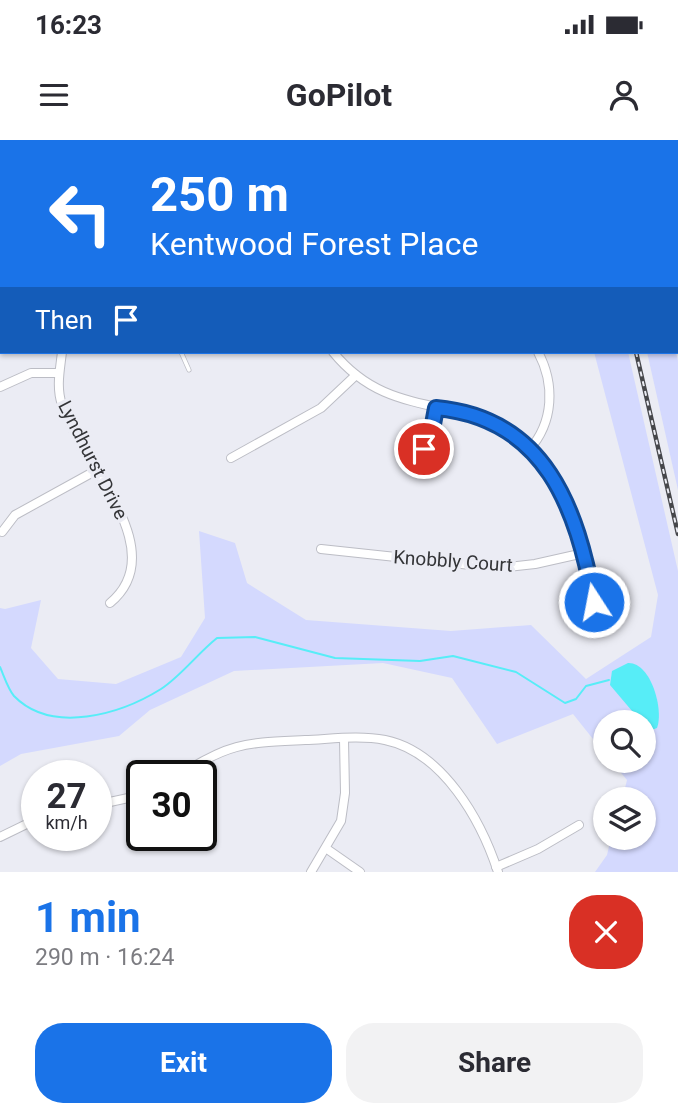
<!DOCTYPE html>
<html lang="en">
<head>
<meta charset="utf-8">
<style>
	:root { --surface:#fff; --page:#f2f2f3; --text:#2b2b33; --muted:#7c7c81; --accent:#1a73e8 }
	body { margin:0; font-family:Roboto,sans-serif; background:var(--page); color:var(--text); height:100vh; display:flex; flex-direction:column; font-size:26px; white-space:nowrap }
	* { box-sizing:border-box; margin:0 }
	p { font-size:23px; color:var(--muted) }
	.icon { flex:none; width:38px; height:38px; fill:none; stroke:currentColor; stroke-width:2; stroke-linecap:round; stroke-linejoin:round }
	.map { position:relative; height:732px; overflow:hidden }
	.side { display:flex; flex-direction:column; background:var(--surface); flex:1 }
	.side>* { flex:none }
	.banner { position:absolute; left:0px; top:0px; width:679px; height:214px; box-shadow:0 2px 5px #0004; background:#1a73e8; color:#fff; overflow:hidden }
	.tools { position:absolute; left:593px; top:570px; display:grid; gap:14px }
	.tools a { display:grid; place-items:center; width:63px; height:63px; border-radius:50%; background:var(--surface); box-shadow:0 2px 5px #0004; font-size:35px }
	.speed { position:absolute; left:21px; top:620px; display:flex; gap:14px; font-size:35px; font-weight:700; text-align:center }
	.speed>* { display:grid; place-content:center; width:91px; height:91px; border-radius:50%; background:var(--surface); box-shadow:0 2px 5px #0004; line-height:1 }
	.speed small { font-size:18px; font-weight:400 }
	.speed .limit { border:4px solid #111; border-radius:10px; background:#fff; color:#111 }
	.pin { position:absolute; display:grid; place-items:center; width:60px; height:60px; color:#fff; margin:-30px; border:4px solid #fff; border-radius:50%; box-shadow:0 2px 7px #0007 }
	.me { position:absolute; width:77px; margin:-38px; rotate:349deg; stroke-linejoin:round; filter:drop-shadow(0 0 5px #0008) }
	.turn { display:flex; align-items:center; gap:24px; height:147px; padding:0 35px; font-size:32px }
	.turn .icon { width:91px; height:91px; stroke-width:2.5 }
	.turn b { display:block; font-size:49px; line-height:60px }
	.then { display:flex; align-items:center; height:66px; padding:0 35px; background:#0003; gap:14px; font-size:26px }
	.round { display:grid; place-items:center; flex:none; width:74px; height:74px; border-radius:28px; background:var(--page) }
	.head { display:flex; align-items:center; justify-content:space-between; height:119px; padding:0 35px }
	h1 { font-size:42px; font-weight:700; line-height:52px; color:var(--accent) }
	.action { display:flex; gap:14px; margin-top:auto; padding:14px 35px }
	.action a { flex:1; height:80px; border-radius:28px; background:var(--accent); color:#fff; font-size:28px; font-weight:700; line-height:80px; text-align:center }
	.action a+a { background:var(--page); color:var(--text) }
	.status { display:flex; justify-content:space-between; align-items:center; height:49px; padding:0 35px; background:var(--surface); direction:ltr }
	.status svg { height:19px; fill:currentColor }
	header { display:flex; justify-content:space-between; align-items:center; height:91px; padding:0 35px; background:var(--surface); font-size:32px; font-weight:700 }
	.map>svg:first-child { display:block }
</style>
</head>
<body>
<div class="status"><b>16:23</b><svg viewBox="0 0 49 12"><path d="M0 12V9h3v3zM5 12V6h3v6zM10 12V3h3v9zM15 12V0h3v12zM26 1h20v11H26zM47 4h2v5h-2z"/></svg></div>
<header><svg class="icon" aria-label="menu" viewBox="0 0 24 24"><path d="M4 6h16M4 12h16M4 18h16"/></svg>GoPilot<svg class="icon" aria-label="person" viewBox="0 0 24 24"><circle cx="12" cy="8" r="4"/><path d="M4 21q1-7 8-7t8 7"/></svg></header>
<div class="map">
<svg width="678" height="732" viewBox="0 0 678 732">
	<rect width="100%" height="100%" fill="#ebecf4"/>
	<g fill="#d4d9fe">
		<polygon points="594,212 628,212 678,431 678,732 595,732 607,715 611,698 644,698 644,660 622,660 627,640 611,621 644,621 644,583 606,583 605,614 573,574 497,604 452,538 383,523 234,531 150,570 119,596 21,614 0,626 0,468 5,469 41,460 31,508 58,539 116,544 181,517 205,478 199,391 235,403 247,443 306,480 451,491 531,485 586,539 651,497 658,455"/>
		<polygon points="647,212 676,212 678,221 678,350"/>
	</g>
	<path fill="#57edf7" d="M628 523C651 522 664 570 657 588L649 591 610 545 612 531Z"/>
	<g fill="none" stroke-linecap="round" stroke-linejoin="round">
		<path stroke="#57edf7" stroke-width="2" d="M0 527C4 536 8 549 14 556 52 595 121 574 161 549 181 536 198 513 217 498L255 497 335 518 420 521 453 516 516 532 565 563 576 559 586 546 609 540"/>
		<g stroke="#bcbdc5" stroke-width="5">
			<polyline id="service" points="181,212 189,230"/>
		</g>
		<g stroke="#bcbdc5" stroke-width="10">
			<g id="minor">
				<polyline points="221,0 222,2"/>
				<polyline points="478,0 480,2"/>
				<polyline points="347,2 349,0"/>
				<polyline points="0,60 2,59"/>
				<polyline points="0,157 2,155"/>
				<path d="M62 212C60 230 56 247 62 265 80 321 174 410 110 463"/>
				<path d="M333 212C368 255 405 260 455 271 553 292 578 376 594 462"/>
				<polyline points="0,247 31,233 59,233"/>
				<path d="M529 310C554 282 555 244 538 212"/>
				<polyline points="419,315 428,303 436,268"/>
				<polyline points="231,318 321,268 356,235"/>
				<polyline points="2,392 15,375 95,331"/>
				<polyline points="321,409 499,428 535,424 584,413"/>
				<path d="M180 635C230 602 247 603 305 600 331 599 360 595 385 600 443 612 481 680 498 732"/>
				<polyline points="96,665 142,655"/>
				<polyline points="0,697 37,679"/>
				<polyline points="327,709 360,732"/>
				<polyline points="496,727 538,709 579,685"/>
				<polyline points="311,732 341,681 345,653 344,599"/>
			</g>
		</g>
		<use href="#service" stroke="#fff" stroke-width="3.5"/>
		<use href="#minor" stroke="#fff" stroke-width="8"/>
		<g stroke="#46474b" stroke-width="4.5">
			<g id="rail">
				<polyline points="588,0 588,2"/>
				<polyline points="636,212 678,394"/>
			</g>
		</g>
		<use href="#rail" stroke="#ebecf4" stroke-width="2" stroke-dasharray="5" stroke-linecap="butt"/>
	</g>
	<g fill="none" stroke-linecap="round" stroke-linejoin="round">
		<g stroke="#114b97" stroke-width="18">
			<path id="route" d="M424 309 431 295 436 268C546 278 577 369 594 462"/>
		</g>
		<use href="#route" stroke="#1a73e8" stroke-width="12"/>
	</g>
	<g text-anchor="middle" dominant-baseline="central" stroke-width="7" stroke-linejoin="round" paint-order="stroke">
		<g font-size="19" fill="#343538" stroke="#ebecf4">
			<text transform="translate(93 320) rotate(63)">Lyndhurst Drive</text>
			<text transform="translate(453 421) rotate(4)">Knobbly Court</text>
		</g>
	</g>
</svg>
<div class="tools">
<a><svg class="icon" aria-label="search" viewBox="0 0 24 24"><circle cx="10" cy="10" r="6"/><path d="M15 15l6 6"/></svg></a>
<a><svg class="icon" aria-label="layers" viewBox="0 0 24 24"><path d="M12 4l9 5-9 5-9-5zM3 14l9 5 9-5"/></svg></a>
</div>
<div class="speed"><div>27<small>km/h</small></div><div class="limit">30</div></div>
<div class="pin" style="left:424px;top:309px;background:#d93025"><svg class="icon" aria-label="arrive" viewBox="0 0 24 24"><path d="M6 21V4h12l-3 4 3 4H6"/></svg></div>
<svg class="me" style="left:594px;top:462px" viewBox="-20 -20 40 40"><circle r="17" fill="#1a73e8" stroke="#fff" stroke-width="3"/><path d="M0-11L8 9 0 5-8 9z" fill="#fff"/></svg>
<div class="banner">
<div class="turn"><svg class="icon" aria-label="left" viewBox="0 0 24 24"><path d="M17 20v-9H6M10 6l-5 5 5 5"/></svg><div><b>250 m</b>Kentwood Forest Place</div></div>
<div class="then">Then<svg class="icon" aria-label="arrive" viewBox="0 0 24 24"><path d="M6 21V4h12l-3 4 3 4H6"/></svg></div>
</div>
</div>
<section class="side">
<div class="head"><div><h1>1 min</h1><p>290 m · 16:24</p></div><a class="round" style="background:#d93025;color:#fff"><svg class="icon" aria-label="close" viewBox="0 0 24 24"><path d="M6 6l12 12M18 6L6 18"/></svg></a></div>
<div class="action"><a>Exit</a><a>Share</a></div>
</section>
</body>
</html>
